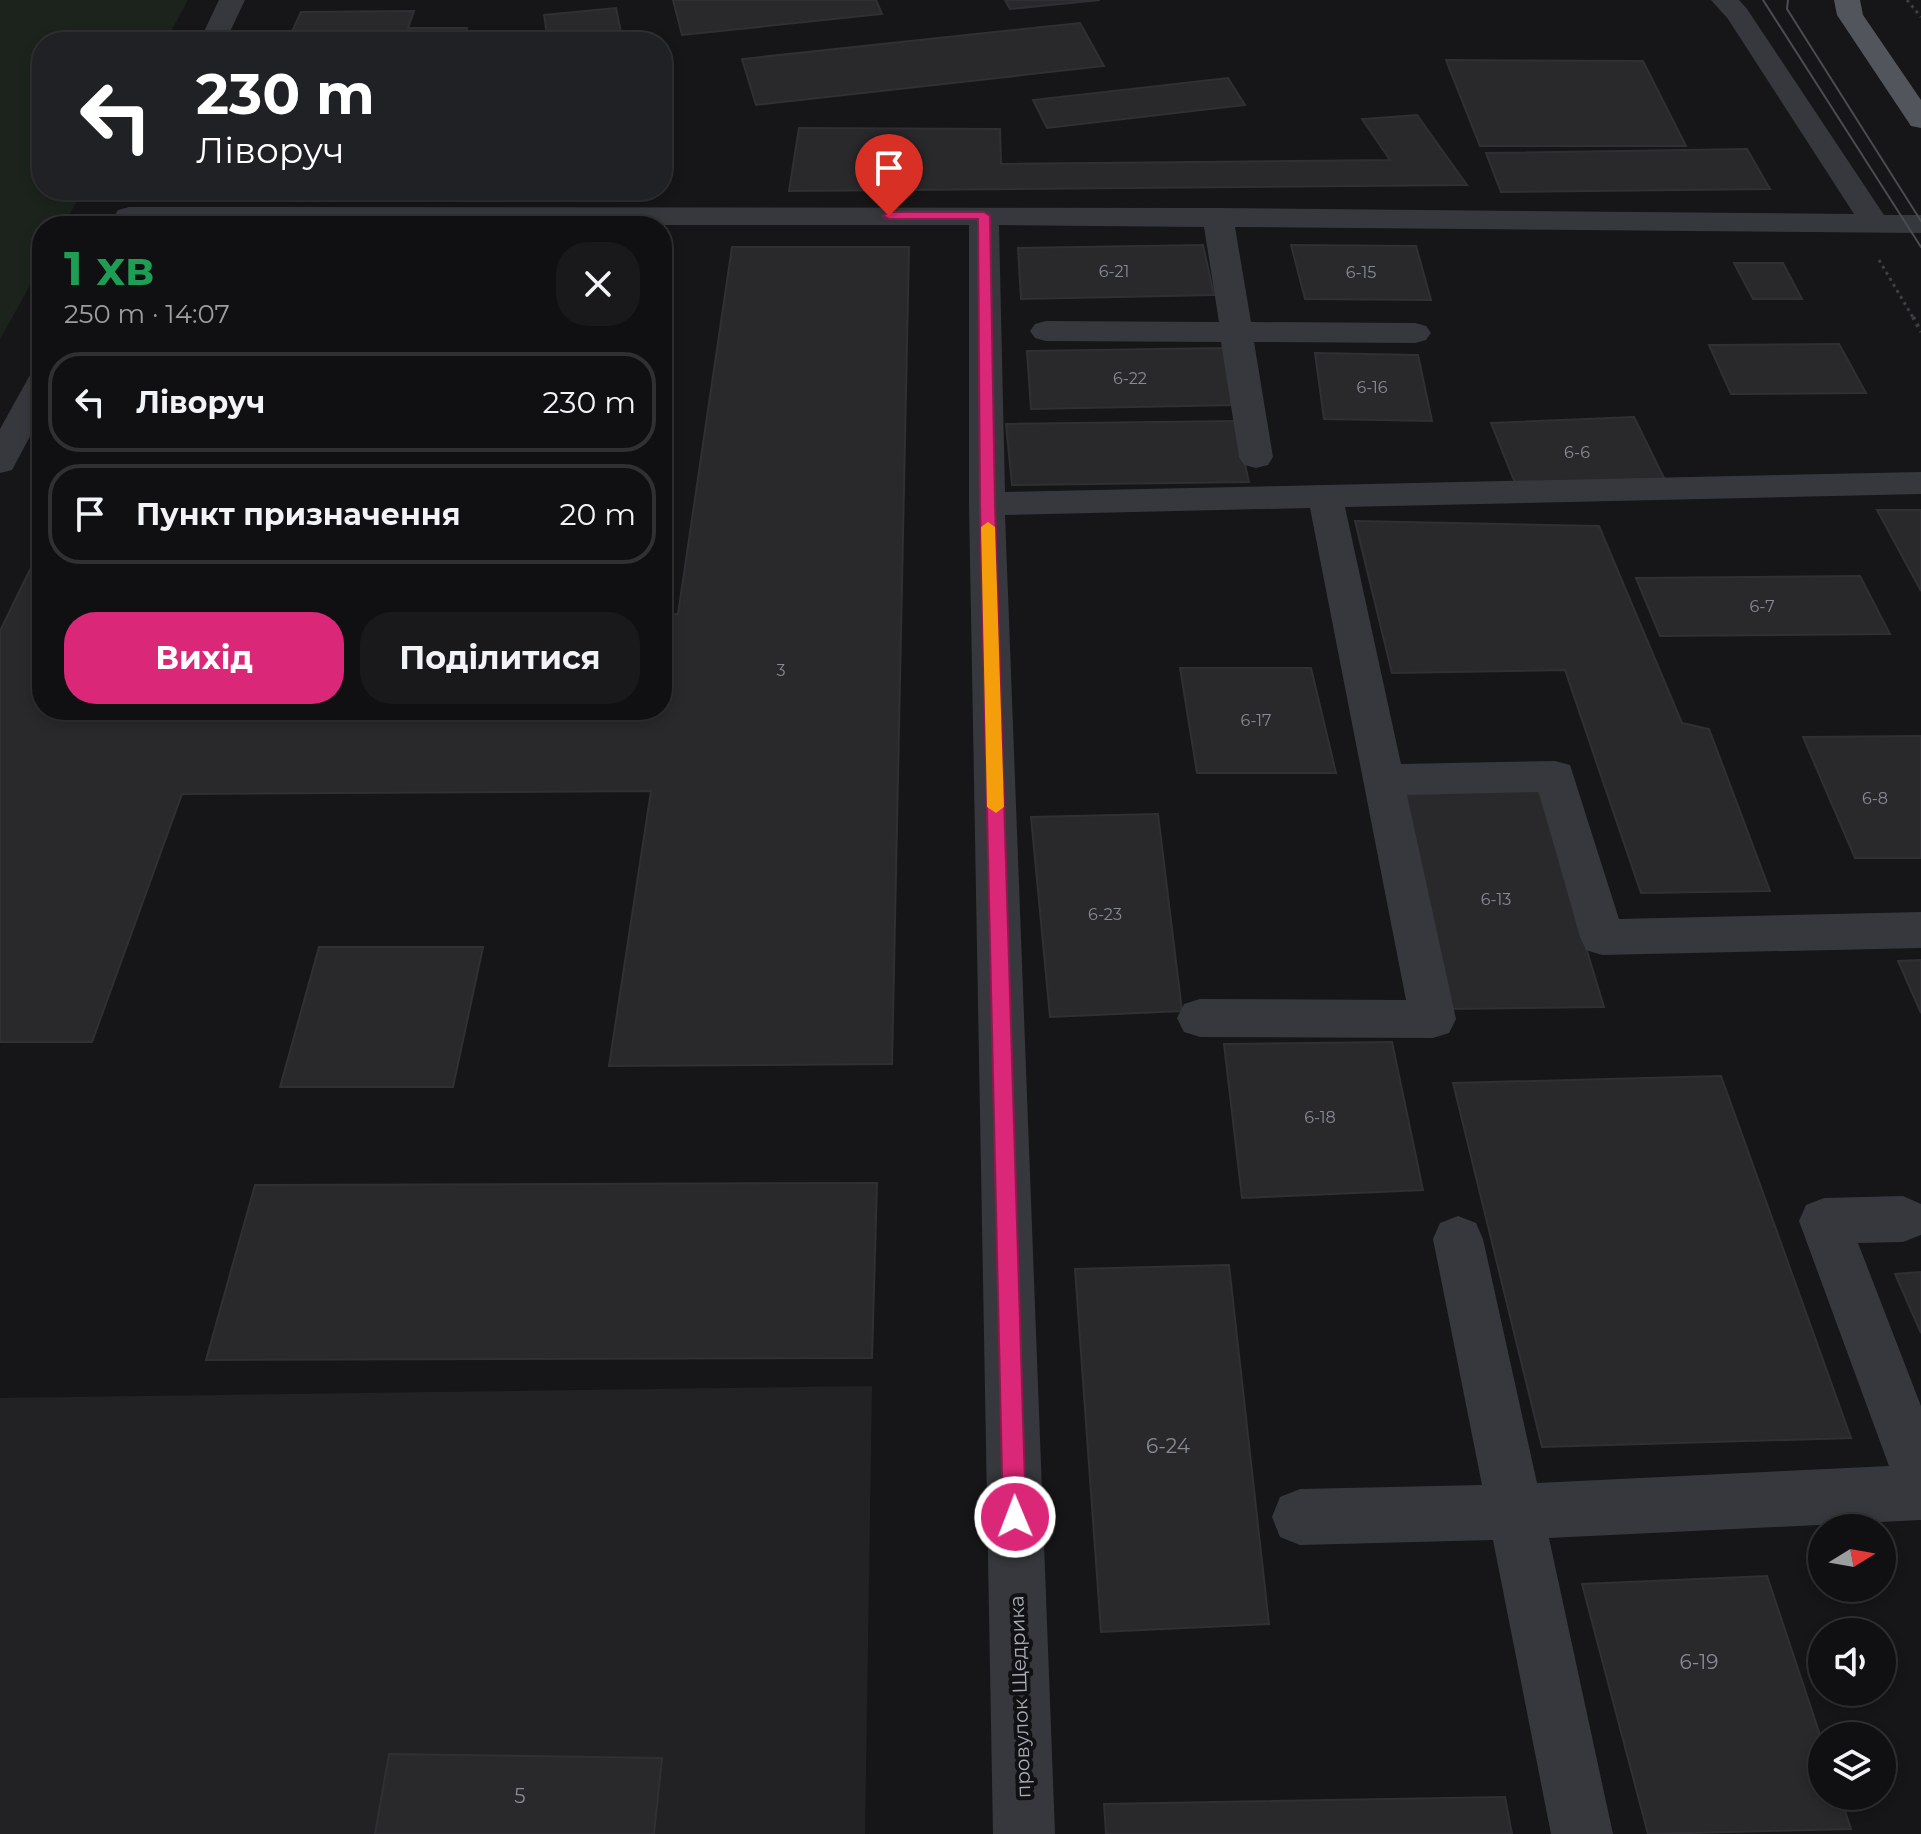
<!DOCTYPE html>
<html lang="uk">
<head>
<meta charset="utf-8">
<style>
	:root { --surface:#101012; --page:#19191b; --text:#f1f3f6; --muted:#9c9d9f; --line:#303032; --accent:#db2777 }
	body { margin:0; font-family:Montserrat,sans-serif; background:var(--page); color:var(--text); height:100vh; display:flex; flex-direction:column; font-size:30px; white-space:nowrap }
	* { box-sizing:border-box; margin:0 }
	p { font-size:26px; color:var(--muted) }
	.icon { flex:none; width:44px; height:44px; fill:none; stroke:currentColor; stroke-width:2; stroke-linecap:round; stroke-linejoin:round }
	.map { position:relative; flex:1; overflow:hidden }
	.panel { position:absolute; left:32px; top:216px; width:640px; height:504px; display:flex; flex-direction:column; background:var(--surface); border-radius:32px; box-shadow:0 4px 12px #0003,0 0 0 2px var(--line) }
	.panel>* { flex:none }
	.hud { position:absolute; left:32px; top:32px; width:640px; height:168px; border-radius:32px; box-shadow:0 4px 12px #0003,0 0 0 2px var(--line); background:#202124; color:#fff; overflow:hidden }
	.needle { width:52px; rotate:79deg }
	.tools { position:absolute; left:1808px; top:1514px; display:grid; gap:16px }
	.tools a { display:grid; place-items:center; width:88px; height:88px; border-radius:50%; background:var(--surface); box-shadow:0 4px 12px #0003,0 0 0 2px var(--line); font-size:40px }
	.pin { position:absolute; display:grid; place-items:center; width:68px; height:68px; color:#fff; margin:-82px -34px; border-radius:50% 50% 50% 0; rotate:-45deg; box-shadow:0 0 8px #0007 }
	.pin .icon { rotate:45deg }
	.me { position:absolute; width:88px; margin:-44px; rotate:359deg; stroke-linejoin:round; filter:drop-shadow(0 0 6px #0008) }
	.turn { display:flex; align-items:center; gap:28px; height:168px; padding:0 32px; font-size:36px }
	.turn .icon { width:104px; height:104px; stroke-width:2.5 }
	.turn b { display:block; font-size:56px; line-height:68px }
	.round { display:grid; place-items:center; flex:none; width:84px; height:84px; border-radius:32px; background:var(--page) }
	.overview { display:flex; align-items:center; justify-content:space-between; height:136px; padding:0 32px }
	h1 { font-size:48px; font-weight:700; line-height:60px; color:#1e9e55 }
	.primary-button { display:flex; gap:16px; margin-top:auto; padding:16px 32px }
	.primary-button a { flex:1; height:92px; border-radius:32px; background:var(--accent); color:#fff; font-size:32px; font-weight:700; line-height:92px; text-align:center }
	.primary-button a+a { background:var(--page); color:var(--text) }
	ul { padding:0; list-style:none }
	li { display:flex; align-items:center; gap:24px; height:100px; margin:0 16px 12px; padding:0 16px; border:4px solid var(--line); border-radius:32px }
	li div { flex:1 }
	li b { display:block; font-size:30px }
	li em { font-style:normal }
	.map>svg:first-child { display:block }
</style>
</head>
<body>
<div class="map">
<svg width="1921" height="1834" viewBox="0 0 1921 1834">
	<rect width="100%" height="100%" fill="#161618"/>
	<polygon fill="#222225" points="872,1386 865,1834 0,1834 0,1398"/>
	<polygon fill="#1c231d" points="0,0 188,0 165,42 42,42 42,190 83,190 63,226 42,226 42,264 0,339"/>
	<g fill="#29292c" stroke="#303034" stroke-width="2">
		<polygon points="673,0 876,0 882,14 682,35"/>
		<polygon points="1005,0 1100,0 1010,9"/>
		<polygon points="616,8 623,42 548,42 544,15"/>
		<polygon points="414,11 408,28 467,28 462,42 287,42 301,12"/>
		<polygon points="1080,23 1104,66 756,105 742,59"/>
		<polygon points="1446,60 1643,61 1686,146 1480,146"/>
		<polygon points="1228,78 1245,105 1047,128 1033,100"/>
		<polygon points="1417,115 1467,185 789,191 799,128 1000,129 1001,164 1390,160 1362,119"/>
		<polygon points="1747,149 1770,189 1501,192 1486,153"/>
		<polygon points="1203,245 1214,295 1021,299 1018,248"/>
		<polygon points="1291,245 1416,246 1431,300 1305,299"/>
		<polygon points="732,247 909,247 892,1064 609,1066 651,791 182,794 92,1042 0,1042 0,631 42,545 42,710 662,710 662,615 678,614"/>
		<polygon points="1734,263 1783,263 1802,299 1753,299"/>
		<polygon points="1839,344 1866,393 1731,394 1709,345"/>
		<polygon points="1225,348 1237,405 1031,409 1027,351"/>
		<polygon points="1315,353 1418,355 1432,421 1324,419"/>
		<polygon points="1634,417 1666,482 1517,488 1491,423"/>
		<polygon points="1235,421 1249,482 1012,485 1006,424"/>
		<polygon points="1877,510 1921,510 1921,591"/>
		<polygon points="1355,521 1599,526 1682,723 1709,729 1770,891 1641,893 1565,670 1392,673"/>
		<polygon points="1860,576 1890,634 1660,636 1636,578"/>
		<polygon points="1180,668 1311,668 1336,773 1197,773"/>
		<polygon points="1921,736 1921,858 1855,858 1803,737"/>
		<polygon points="1538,789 1604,1007 1446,1009 1397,791"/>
		<polygon points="1158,814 1182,1011 1050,1017 1031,817"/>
		<polygon points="319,947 483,947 453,1087 280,1087"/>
		<polygon points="1921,960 1921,1013 1898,961"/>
		<polygon points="1392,1042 1423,1190 1242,1198 1224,1044"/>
		<polygon points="1721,1076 1851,1438 1542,1447 1453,1083"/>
		<polygon points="877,1183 872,1358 206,1360 255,1185"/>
		<polygon points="1229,1265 1269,1624 1101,1632 1075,1269"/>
		<polygon points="1921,1272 1921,1333 1895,1274"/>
		<polygon points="1767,1576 1822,1741 1822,1796 1840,1796 1851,1829 1648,1834 1582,1584"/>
		<polygon points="389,1754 662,1758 654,1834 375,1834"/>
		<polygon points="1505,1797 1512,1834 1106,1834 1104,1804"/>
	</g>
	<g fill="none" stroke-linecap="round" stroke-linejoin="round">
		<g stroke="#3d3f44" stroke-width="3" stroke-dasharray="3 4" stroke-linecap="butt">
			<polyline points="1907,0 1921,17"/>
			<polyline points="1879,260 1914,319"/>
		</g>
		<polyline stroke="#3d3f44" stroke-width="4" stroke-dasharray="3 5" stroke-linecap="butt" points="1913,317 1921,332"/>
		<g fill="#37383d" fill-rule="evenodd">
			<polygon points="219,0 245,0 225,42 199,42"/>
			<polygon points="1711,0 1739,0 1747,9 1884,215 1921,215 1921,233 1235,227 1251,322 1415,323 1426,326 1431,333 1426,340 1415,343 1254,342 1273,457 1268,465 1256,468 1244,465 1239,457 1221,342 1046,341 1035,338 1030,331 1035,324 1046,321 1219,322 1204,227 999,225 1005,492 1921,472 1921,494 1345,507 1401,764 1555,761 1570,765 1619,919 1921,912 1921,948 1602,955 1586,950 1580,937 1539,792 1407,795 1456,1019 1449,1033 1433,1038 1200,1037 1184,1032 1177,1018 1184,1004 1200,999 1406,1000 1310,508 1005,515 1055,1834 993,1834 969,504 969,225 129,225 118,222 114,216 118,210 129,207 1218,208 1854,214 1728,19"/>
			<polygon points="42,372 42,414 12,470 0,473 0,429 30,375"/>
			<polygon points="1903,1196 1921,1204 1921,1235 1903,1242 1858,1243 1921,1406 1921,1520 1549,1538 1613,1834 1551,1834 1493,1540 1300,1545 1280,1537 1272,1517 1280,1497 1300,1489 1482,1485 1433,1239 1440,1223 1458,1216 1476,1223 1483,1239 1537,1483 1889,1466 1799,1221 1806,1205 1824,1198"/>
		</g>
		<polygon fill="#53555c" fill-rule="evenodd" points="1834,0 1860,0 1863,15 1921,100 1921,128 1911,126 1837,15"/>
		<g stroke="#4a4c52" stroke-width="2">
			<polyline points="1763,0 1921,247"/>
			<polyline points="1788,0 1787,9 1921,221"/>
		</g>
	</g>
	<polygon fill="#db2777" stroke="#8e194d" stroke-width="2" points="984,212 990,216 995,504 1026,1517 1023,1526 1015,1529 1007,1526 1003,1517 980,504 978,219 889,219 883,216 889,212"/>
	<polygon fill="#f59e0b" points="988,522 995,527 1004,807 996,813 987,807 981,527"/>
	<g text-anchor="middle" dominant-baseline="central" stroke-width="8" stroke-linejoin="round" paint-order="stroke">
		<g font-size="16" fill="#888b94">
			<text x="1114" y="271">6-21</text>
			<text x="1361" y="272">6-15</text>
			<text x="1130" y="378">6-22</text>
			<text x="1372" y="387">6-16</text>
			<text x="1577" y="452">6-6</text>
			<text x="1762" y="606">6-7</text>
			<text x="781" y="670">3</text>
			<text x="1256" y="720">6-17</text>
			<text x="1875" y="798">6-8</text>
			<text x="1496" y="899">6-13</text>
			<text x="1105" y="914">6-23</text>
			<text x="1320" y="1117">6-18</text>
		</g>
		<g font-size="20" fill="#888b94">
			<text x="1168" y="1446">6-24</text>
			<text x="1699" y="1662">6-19</text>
			<text x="520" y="1796">5</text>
		</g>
		<g font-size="20" fill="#a8adb8" stroke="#111113">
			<text transform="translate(1020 1697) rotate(-92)">провулок Щедрика</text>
		</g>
	</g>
</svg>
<div class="tools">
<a><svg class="needle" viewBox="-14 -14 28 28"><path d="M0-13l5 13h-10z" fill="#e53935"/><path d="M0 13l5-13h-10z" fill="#9c9d9f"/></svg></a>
<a><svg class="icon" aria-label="sound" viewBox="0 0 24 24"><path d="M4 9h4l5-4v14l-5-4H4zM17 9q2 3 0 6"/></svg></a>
<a><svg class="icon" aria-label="layers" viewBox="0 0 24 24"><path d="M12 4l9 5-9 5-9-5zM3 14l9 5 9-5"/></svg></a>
</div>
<div class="pin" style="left:889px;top:216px;background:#d93025"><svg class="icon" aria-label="arrive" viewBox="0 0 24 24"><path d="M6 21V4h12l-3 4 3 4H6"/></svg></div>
<svg class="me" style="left:1015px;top:1517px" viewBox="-20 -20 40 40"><circle r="17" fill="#db2777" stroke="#fff" stroke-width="3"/><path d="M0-11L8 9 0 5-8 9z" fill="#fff"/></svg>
<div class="hud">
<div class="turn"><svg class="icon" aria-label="left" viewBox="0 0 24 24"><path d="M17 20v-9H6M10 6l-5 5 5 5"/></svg><div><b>230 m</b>Ліворуч</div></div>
</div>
<section class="panel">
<div class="overview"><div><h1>1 хв</h1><p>250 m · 14:07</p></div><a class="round"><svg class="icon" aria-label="close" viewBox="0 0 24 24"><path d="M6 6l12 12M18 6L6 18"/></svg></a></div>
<ul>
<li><svg class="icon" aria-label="left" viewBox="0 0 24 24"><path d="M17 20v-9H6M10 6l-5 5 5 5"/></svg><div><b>Ліворуч</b></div><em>230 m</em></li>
<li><svg class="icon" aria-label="arrive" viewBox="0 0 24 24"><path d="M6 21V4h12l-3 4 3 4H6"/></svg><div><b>Пункт призначення</b></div><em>20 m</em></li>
</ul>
<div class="primary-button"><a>Вихід</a><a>Поділитися</a></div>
</section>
</div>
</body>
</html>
